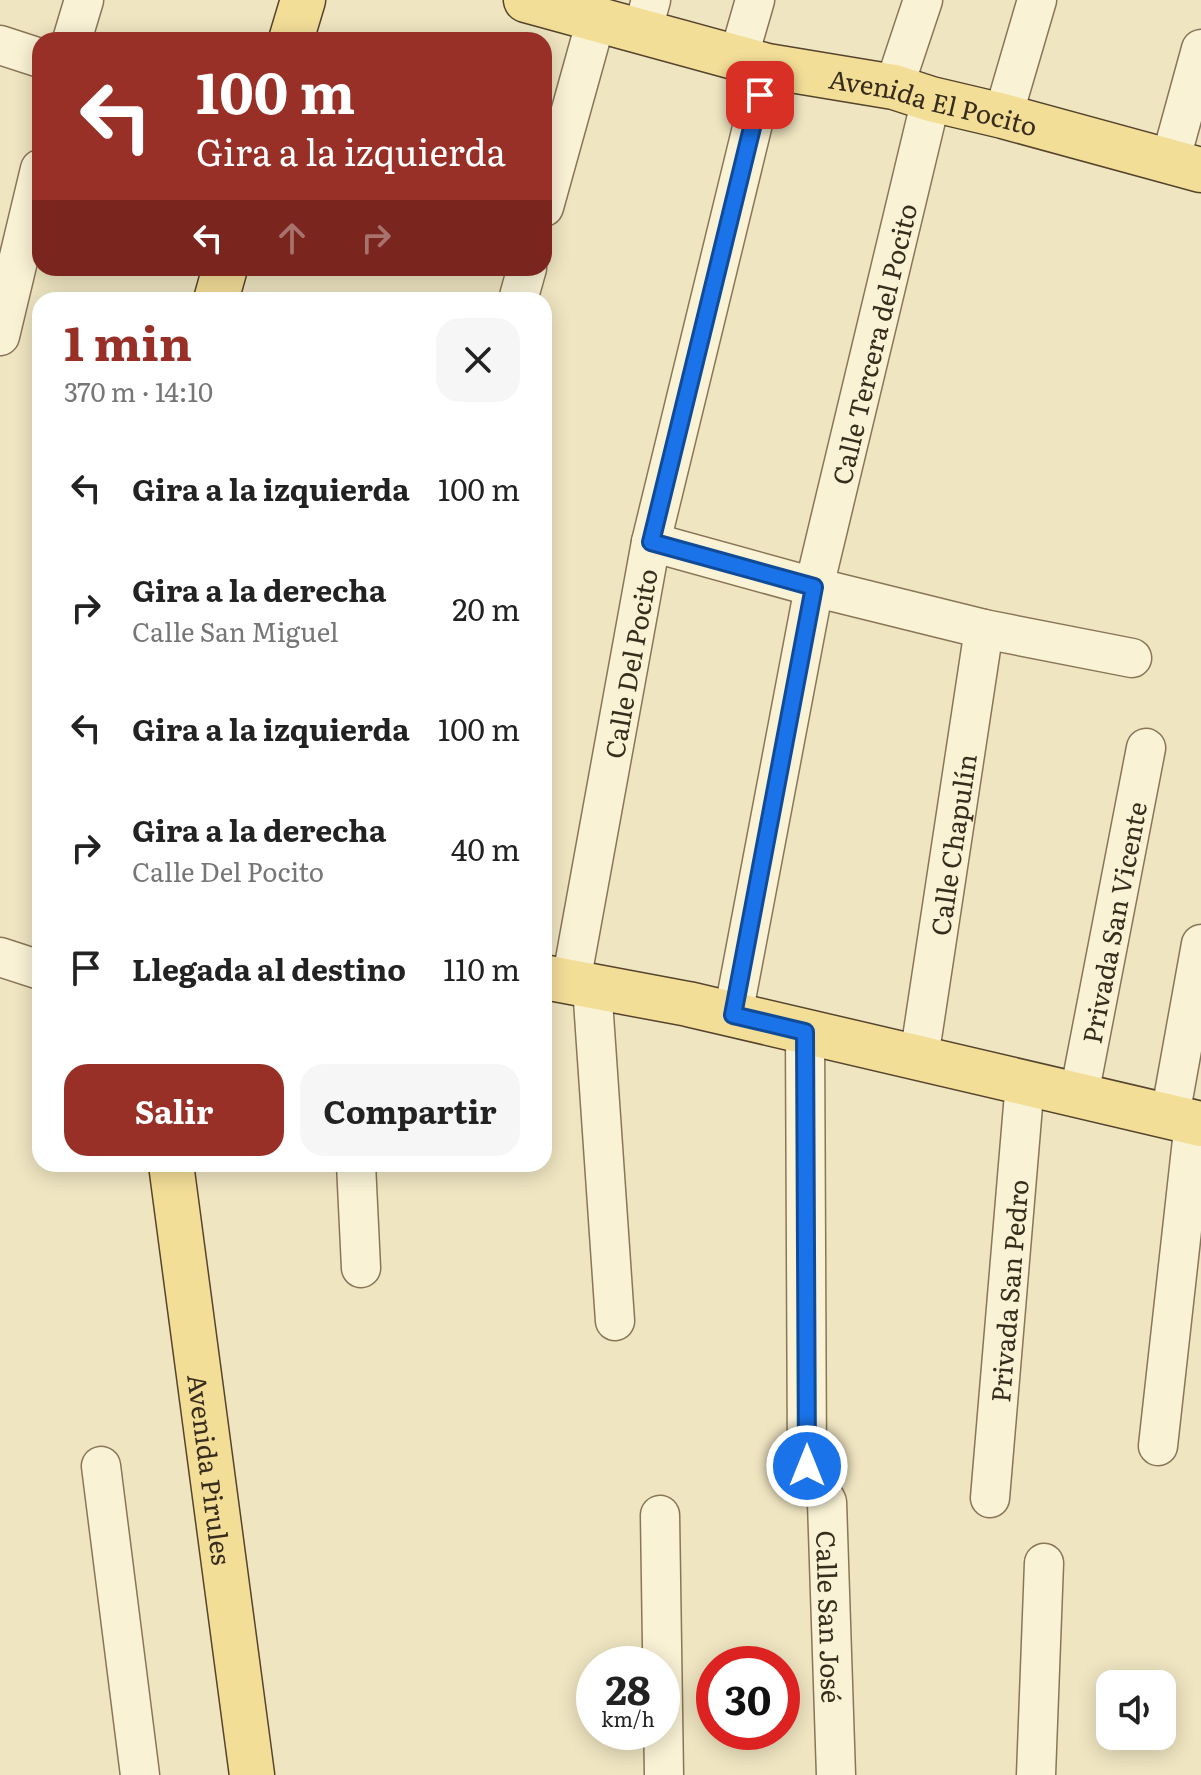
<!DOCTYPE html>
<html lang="es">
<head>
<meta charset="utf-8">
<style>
	:root { --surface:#fff; --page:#f6f6f6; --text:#222; --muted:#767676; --accent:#993027 }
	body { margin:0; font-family:Literata,serif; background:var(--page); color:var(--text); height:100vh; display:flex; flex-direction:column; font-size:30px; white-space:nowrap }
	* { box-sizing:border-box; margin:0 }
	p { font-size:26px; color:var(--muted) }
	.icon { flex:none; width:44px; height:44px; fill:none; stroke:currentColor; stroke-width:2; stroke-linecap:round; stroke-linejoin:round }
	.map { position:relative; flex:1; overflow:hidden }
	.details { position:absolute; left:32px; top:292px; width:520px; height:880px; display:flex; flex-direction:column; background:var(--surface); border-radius:24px; box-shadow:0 4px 20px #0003 }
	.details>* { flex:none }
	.top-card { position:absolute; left:32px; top:32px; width:520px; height:244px; border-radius:24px; box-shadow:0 4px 20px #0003; background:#993027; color:#fff; overflow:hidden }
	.controls { position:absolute; left:1096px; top:1670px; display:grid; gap:16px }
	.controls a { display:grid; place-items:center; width:80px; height:80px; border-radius:16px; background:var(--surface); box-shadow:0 4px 20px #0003; font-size:40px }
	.speed { position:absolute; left:576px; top:1646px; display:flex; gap:16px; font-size:40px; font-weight:700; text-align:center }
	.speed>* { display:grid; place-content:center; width:104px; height:104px; border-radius:50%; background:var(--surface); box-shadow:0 4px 20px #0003; line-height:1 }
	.speed small { font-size:20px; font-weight:400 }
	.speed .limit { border:12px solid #d22; background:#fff; color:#111 }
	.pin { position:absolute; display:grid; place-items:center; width:68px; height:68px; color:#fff; margin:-34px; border-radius:16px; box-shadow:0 4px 12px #0006 }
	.me { position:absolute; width:88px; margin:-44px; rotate:0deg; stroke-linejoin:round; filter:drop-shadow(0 0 6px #0008) }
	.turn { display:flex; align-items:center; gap:28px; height:168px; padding:0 32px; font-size:36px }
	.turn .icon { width:104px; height:104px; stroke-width:2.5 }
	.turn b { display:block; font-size:56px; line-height:68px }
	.lanes { display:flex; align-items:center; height:76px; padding:0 32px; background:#0003; justify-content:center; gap:40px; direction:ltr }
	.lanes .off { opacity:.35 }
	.round { display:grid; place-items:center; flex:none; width:84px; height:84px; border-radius:24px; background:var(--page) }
	.head { display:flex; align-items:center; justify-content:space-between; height:136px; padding:0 32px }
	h1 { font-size:48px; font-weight:700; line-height:60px; color:var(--accent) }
	.button { display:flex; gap:16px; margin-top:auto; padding:16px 32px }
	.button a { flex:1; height:92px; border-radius:24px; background:var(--accent); color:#fff; font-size:32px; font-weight:700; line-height:92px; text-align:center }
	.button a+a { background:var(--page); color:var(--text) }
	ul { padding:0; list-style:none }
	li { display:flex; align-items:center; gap:24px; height:120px; padding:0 32px }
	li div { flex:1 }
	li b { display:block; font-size:30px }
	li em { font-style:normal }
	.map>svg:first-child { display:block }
</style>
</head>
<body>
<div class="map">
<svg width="1201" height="1775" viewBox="0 0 1201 1775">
	<rect width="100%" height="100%" fill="#efe5c1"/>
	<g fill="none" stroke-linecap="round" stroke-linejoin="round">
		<g stroke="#897658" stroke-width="41">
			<g id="minor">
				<polyline points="642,32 651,0"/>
				<polyline points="72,40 84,0"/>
				<polyline points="0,45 40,58"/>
				<polyline points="738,59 755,0"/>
				<polyline points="894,87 923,0"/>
				<polyline points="1003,116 1037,0"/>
				<polyline points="1170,162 1201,49"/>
				<polyline points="544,207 596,20"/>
				<polyline points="518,300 527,268"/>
				<polyline points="0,336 40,169"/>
				<polyline points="651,542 814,587 984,629 1132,658"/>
				<polyline points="0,957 40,970"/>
				<path id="s1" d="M571 982 651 542 767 66"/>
				<polyline points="592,986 615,1321"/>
				<path id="s2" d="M733 1015 814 587 931 99"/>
				<path id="s3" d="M805 1032 807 1466 827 1502 836 1775"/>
				<path id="s4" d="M919 1058 984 629"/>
				<path id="s5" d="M1079 1095 1146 748"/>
				<polyline points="1170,1116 1201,944"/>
				<polyline points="356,1164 361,1268"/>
				<polyline points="1158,1446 1194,1122"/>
				<polyline points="101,1466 140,1775"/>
				<path id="s6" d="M990 1498 1025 1082"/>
				<polyline points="660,1515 664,1775"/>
				<polyline points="1036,1775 1044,1563"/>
			</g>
		</g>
		<g stroke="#56442d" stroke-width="47">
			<g id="major">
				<path id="s7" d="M526 0 767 66 894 87 931 99 1003 116 1201 170"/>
				<polyline points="291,40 303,0"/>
				<polyline points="216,300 225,268"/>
				<polyline points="544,977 688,1004 1201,1124"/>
				<path id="s8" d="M171 1164 252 1775"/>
			</g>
		</g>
		<use href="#minor" stroke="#f9f2d5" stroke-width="38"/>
		<use href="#major" stroke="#f3de98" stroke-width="44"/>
	</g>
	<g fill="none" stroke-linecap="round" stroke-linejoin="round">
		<g stroke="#114b97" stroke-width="20">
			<polyline id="route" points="760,95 651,542 814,587 733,1015 805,1032 807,1466"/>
		</g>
		<use href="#route" stroke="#1a73e8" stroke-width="14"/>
	</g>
	<g text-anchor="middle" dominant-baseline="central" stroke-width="8" stroke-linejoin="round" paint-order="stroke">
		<g font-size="26" fill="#382d1d" stroke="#f6efd1">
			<text stroke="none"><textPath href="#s7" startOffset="420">Avenida El Pocito</textPath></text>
			<text stroke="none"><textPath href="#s2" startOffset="686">Calle Tercera del Pocito</textPath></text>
			<text stroke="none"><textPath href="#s1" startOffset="324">Calle Del Pocito</textPath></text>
			<text stroke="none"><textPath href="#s4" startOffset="216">Calle Chapulín</textPath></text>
			<text stroke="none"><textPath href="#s5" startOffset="176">Privada San Vicente</textPath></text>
			<text stroke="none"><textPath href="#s6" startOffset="208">Privada San Pedro</textPath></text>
			<text stroke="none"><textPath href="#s8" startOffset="308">Avenida Pirules</textPath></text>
			<text stroke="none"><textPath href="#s3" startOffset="590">Calle San José</textPath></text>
		</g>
	</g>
</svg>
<div class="controls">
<a><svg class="icon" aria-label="sound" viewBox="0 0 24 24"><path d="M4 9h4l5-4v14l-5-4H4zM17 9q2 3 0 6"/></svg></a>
</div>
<div class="speed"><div>28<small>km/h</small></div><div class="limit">30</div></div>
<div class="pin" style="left:760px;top:95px;background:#d93025"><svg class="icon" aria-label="arrive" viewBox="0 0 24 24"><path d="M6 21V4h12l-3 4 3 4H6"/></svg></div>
<svg class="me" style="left:807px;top:1466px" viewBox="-20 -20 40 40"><circle r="17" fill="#1a73e8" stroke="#fff" stroke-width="3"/><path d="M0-11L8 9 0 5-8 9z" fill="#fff"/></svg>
<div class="top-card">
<div class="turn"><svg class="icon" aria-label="left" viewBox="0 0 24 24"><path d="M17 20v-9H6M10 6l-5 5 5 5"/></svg><div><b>100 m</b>Gira a la izquierda</div></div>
<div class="lanes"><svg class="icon" aria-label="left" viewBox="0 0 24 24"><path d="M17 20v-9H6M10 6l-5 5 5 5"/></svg><svg class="icon off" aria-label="ahead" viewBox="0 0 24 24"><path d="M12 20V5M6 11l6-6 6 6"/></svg><svg class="icon off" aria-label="right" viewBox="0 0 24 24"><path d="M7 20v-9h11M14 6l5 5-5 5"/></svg></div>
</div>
<section class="details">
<div class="head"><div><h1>1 min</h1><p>370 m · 14:10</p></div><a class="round"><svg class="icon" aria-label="close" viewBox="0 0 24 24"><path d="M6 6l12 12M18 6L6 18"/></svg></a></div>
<ul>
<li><svg class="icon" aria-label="left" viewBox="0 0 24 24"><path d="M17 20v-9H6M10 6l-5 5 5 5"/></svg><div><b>Gira a la izquierda</b></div><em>100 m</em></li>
<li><svg class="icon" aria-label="right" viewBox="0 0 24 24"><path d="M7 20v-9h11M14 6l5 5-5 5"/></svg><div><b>Gira a la derecha</b><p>Calle San Miguel</p></div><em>20 m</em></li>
<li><svg class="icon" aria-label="left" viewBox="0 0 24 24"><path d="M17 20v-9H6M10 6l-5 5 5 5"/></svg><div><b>Gira a la izquierda</b></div><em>100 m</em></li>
<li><svg class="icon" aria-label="right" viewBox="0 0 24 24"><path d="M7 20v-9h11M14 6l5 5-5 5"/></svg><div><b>Gira a la derecha</b><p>Calle Del Pocito</p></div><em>40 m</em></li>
<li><svg class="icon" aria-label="arrive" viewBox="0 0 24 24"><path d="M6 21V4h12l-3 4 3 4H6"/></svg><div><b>Llegada al destino</b></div><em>110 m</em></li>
</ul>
<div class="button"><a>Salir</a><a>Compartir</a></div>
</section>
</div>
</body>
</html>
